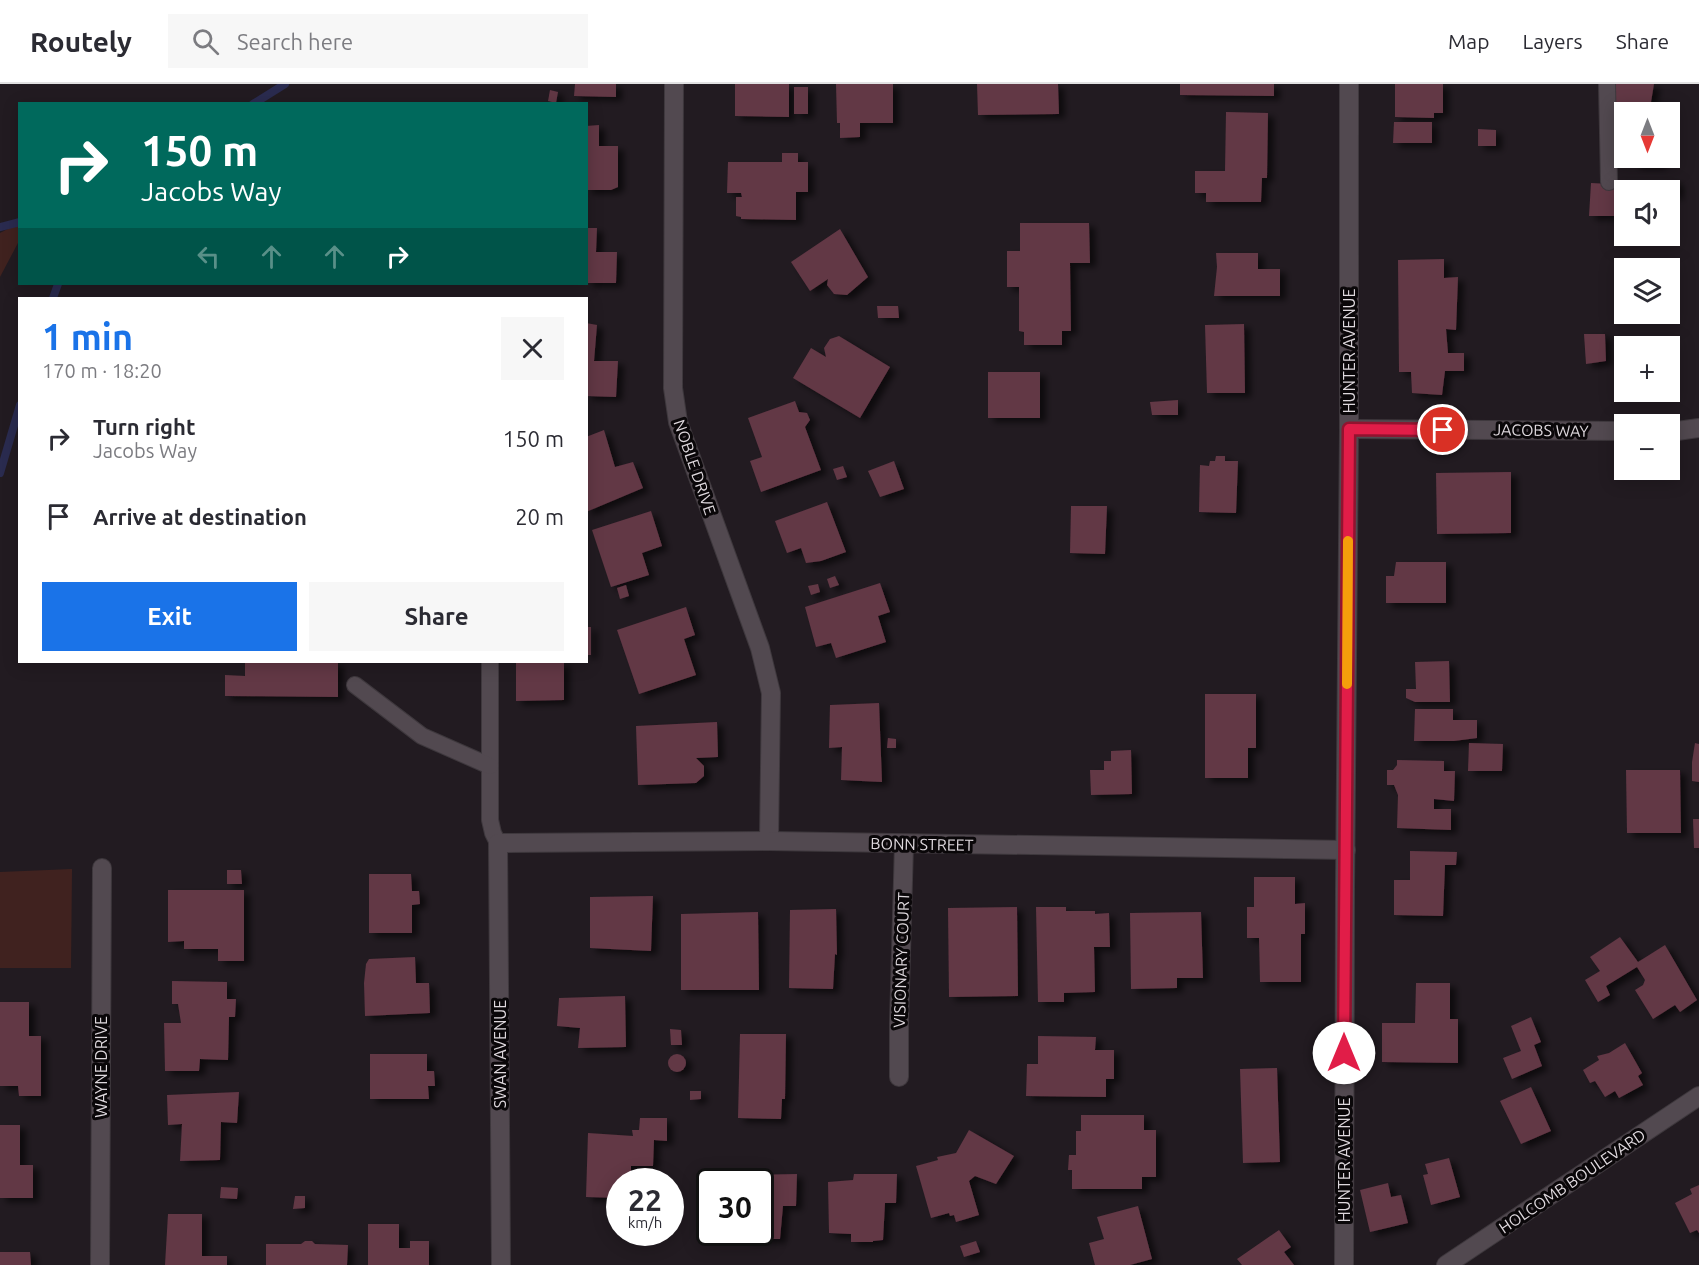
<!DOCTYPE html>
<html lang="en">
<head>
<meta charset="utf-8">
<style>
	:root { --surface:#fff; --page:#f7f7f7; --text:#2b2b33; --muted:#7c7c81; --line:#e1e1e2; --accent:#1a73e8 }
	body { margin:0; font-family:Ubuntu,sans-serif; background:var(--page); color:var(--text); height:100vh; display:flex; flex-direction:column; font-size:22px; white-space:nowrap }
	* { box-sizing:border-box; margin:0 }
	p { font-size:20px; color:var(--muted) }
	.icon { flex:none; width:33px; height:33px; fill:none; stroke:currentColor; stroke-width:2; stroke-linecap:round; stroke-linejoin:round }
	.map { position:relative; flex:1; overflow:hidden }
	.details { position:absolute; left:18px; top:213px; width:570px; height:366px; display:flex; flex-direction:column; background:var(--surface); border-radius:0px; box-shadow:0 3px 15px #0003 }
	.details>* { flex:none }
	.hud { position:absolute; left:18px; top:18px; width:570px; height:183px; border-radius:0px; box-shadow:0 3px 15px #0003; background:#00695c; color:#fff; overflow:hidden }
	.needle { width:39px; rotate:180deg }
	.buttons { position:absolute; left:1614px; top:18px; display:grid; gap:12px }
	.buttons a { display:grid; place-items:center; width:66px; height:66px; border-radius:0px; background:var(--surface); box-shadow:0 3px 15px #0003; font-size:30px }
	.speed { position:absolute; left:606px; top:1084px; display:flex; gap:12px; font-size:30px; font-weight:700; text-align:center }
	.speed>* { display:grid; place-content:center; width:78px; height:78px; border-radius:50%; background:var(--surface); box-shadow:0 3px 15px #0003; line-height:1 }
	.speed small { font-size:15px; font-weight:400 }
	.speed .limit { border:3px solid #111; border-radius:9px; background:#fff; color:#111 }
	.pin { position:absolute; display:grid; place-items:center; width:51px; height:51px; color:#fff; margin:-26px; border:3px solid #fff; border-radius:50%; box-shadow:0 2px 6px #0007 }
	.me { position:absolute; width:66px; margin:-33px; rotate:0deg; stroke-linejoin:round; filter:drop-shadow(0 0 4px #0008) }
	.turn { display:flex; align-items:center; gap:21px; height:126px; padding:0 24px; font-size:27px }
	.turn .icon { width:78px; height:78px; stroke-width:2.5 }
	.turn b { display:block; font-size:42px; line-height:51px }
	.lanes { display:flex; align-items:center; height:57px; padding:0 24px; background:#0003; justify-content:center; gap:30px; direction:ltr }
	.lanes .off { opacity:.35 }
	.round { display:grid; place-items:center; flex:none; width:63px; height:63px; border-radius:0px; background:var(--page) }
	.head { display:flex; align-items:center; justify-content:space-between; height:102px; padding:0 24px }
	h1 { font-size:36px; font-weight:600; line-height:45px; color:var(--accent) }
	.cta { display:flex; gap:12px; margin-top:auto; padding:12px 24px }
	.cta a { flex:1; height:69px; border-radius:0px; background:var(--accent); color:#fff; font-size:24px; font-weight:600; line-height:69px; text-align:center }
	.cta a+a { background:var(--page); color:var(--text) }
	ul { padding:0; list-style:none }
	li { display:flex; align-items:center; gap:18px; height:78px; padding:0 24px }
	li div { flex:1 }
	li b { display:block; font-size:22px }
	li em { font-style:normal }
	header { display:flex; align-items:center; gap:36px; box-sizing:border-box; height:84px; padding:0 30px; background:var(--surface); border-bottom:2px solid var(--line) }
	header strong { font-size:28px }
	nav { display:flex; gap:33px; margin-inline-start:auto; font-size:21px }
	.search { width:420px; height:54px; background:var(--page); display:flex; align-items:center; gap:15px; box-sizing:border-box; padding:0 21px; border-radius:0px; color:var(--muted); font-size:22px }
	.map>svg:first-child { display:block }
</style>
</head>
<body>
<header>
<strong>Routely</strong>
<div class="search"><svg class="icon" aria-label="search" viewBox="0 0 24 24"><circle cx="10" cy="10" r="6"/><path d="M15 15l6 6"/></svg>Search here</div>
<nav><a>Map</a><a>Layers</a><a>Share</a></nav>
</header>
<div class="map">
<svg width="1699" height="1181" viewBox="0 0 1699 1181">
	<defs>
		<filter id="shadow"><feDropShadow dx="6" dy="4" stdDeviation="3" flood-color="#0009"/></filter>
	</defs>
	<rect width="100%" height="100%" fill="#221b21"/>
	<g fill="#40221f">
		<polygon points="19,139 19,157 0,193 0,149"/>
		<polygon points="72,785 71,884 0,884 0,788"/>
	</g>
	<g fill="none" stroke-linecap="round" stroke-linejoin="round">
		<g stroke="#2a2b4f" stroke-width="8">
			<polyline points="253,20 285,0"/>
			<polyline points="0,143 20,138"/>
			<polyline points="53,214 58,200"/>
			<polyline points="0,389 20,321"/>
		</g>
	</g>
	<g fill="#623745" filter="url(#shadow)">
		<polygon points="575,0 616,0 616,13 574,12"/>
		<polygon points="735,0 789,0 789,33 735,32"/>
		<polygon points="836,0 893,0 893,39 860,39 860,53 840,54 840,39 837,39"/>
		<polygon points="977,0 1058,0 1059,30 978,31"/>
		<polygon points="1180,0 1274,0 1274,12 1180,11"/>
		<polygon points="1395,0 1443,0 1443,29 1434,29 1434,34 1395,33"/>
		<polygon points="1616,0 1654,0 1651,18 1616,18"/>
		<rect x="794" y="3" width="14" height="27"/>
		<polygon points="550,6 558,8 556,19 548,17"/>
		<polygon points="1226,28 1268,29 1267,94 1262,94 1261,118 1206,118 1206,109 1195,109 1195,87 1225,87"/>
		<polygon points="1394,38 1432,38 1432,59 1393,59"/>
		<polygon points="599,41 599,62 618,62 618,103 611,106 586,106 586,42"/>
		<polygon points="1478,45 1496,46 1496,62 1478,62"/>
		<polygon points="782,69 798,69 798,78 808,78 808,108 796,108 796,136 741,135 741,133 736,132 736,113 742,113 741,109 727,109 728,78 782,78"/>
		<rect x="1634" y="74" width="26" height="7"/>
		<polygon points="1662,96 1678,97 1677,112 1670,111 1670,106 1661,106"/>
		<polygon points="1591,99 1629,101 1628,106 1624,106 1624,132 1589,132"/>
		<polygon points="1020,139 1089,139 1090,179 1070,179 1071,247 1062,247 1062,261 1024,261 1024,248 1019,247 1019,203 1007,203 1007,167 1020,167"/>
		<polygon points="586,144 597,144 596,168 617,168 616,199 586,199"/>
		<polygon points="840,145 868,193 847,211 834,210 827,201 828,195 810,207 791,178"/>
		<polygon points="1216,169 1258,169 1258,185 1280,185 1280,212 1214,212 1217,183"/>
		<polygon points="1444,175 1444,194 1458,193 1456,246 1446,245 1448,269 1464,269 1464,287 1445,287 1442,311 1412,309 1411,288 1399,288 1398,176"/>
		<polygon points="877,222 898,222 899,234 878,234"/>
		<polygon points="586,239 597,241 594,277 618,277 616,313 586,312"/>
		<polygon points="1244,240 1245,309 1207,309 1205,241"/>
		<polygon points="1584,250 1605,250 1606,277 1586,280"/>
		<polygon points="839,252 890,283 860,334 793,294 811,264 826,273 824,264 830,255"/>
		<rect x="988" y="288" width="52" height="46"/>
		<polygon points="1178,316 1178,331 1152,331 1150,318"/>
		<polygon points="795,317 799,328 807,329 810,336 805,343 821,386 761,408 750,377 762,373 748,334"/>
		<polygon points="604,346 615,383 633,378 643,404 586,428 586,353"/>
		<polygon points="1216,372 1225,372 1225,377 1238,377 1236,429 1199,428 1200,381 1209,382 1210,377 1215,377"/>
		<polygon points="894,377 904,405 880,413 868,387"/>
		<polygon points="843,382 847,393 837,396 833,385"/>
		<polygon points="1511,388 1511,449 1437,450 1436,389"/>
		<polygon points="827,418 846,468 821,477 806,479 801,464 787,469 775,437"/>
		<polygon points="1071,422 1107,422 1105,470 1070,469"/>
		<polygon points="651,427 662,462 642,469 649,491 611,503 592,446"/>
		<polygon points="1396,478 1446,478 1446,519 1386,519 1386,492 1394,492"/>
		<polygon points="835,492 839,501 830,504 827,495"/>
		<polygon points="880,499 890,528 878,532 886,558 836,574 831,559 816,563 805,523"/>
		<polygon points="818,500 820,508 811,511 808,502"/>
		<polygon points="626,501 629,512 620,515 617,504"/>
		<polygon points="686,523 695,551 684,555 696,591 639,610 617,546"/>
		<rect x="586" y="543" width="5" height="28"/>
		<polygon points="1449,577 1450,618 1415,618 1406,614 1406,605 1416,605 1415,578"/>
		<polygon points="245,578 338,578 338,613 225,612 225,591 245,592"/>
		<polygon points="516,578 564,578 564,616 516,617"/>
		<polygon points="1205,610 1256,610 1256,664 1248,664 1248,694 1205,694"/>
		<polygon points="879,619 882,698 841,696 842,663 829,664 830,621"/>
		<polygon points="1415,625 1453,625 1453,636 1477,636 1477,654 1454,657 1414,657"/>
		<polygon points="717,638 718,673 696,674 704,682 704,692 696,699 638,701 636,642"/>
		<polygon points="888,654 896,655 896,664 887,664"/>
		<polygon points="1469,659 1503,660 1502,687 1468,687"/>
		<polygon points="1695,659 1699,660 1699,698 1692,697 1692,678"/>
		<polygon points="1131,666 1132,710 1091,711 1090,686 1104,686 1104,677 1111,677 1111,667"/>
		<polygon points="1397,676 1444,677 1444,687 1455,687 1454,717 1434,715 1434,725 1451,725 1451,746 1397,744 1398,711 1394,701 1387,701 1387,686 1393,686 1397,681"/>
		<polygon points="1626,686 1680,686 1681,749 1627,749"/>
		<polygon points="1693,735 1699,735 1699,764 1694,764"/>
		<polygon points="1410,767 1457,768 1456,781 1445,781 1443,832 1394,831 1394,796 1410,796"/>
		<polygon points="227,786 241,786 242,800 227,800"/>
		<polygon points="369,790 411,790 412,807 419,807 420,820 412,821 412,849 369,849"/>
		<polygon points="1254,793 1295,793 1295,820 1305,819 1305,850 1301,850 1301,898 1260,898 1259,854 1247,854 1247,823 1254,823"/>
		<polygon points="168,806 244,806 244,877 218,877 218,865 184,865 184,857 168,858"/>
		<polygon points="653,812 651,867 590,864 590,813"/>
		<polygon points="1017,823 1018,912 949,913 948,824"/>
		<polygon points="1036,823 1066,823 1066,827 1095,827 1095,830 1109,829 1110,863 1094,863 1095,908 1064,909 1064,918 1038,918"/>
		<polygon points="836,825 837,871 835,870 833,905 789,904 790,826"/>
		<polygon points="758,828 759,906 681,906 681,830"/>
		<polygon points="1201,828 1203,894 1177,894 1177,904 1131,905 1130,829"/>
		<polygon points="1620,853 1638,878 1665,861 1697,916 1680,928 1675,921 1653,935 1635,906 1643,901 1645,896 1637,883 1606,902 1610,911 1598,918 1585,896 1600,887 1590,873"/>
		<polygon points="415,873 416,899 429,899 430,929 365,932 364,899 366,880 369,875"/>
		<polygon points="172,897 227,898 227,915 236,915 235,933 229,933 228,976 200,975 199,987 165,987 164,939 181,939 178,920 172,920"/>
		<polygon points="1416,899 1450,899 1450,935 1458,935 1458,979 1382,978 1382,939 1415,939"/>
		<polygon points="625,912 626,963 578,964 580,944 557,942 559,914"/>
		<polygon points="0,918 29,918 29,952 41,952 41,1012 19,1012 18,1002 0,1002"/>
		<polygon points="1531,933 1541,958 1534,961 1542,982 1512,995 1503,974 1521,967 1511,942"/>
		<polygon points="670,945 681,946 682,961 671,961"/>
		<polygon points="740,950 786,950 785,1015 782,1015 781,1035 738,1034"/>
		<polygon points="1038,952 1096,953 1095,966 1114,966 1114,995 1106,995 1106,1013 1026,1012 1027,980 1038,980"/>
		<polygon points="1625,959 1642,989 1638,992 1643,1001 1619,1014 1615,1007 1605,1013 1595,997 1590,999 1583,986 1599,976 1597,972 1609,969"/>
		<polygon points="370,970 427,970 427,987 434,987 435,1002 428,1002 429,1015 370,1015"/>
		<circle cx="677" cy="979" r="9"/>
		<polygon points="1277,984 1280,1078 1243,1079 1240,985"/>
		<polygon points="1531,1003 1551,1047 1521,1060 1500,1017"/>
		<polygon points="690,1007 701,1007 701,1015 690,1016"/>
		<polygon points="239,1008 237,1039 221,1038 220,1076 180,1077 182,1040 168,1041 167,1011"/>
		<polygon points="1081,1031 1144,1031 1144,1046 1156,1046 1156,1093 1142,1093 1142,1105 1072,1105 1072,1086 1068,1086 1069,1071 1076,1071 1076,1047 1081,1047"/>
		<polygon points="640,1034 667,1034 667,1057 654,1056 653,1082 631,1082 631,1098 620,1098 620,1114 586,1113 588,1049 633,1052 632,1046 639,1046"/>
		<polygon points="0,1041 20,1041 20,1081 33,1081 33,1114 0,1114"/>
		<polygon points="969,1046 1014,1072 996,1100 975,1092 969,1097 979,1131 956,1138 954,1131 950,1132 949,1129 931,1134 916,1082 938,1076 937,1073 956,1069"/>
		<polygon points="1449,1074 1460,1113 1431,1121 1423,1091 1428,1090 1425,1080"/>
		<polygon points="797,1090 796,1122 783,1122 780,1155 744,1155 744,1149 760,1149 760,1098 742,1098 741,1091"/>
		<polygon points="854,1090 897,1090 896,1119 885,1119 883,1156 873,1157 873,1158 851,1158 851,1150 829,1149 828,1098 853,1096"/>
		<polygon points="1388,1099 1391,1113 1401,1111 1408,1139 1370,1148 1360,1106"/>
		<polygon points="1699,1101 1699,1149 1697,1146 1690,1149 1675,1119 1692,1110 1690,1105"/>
		<polygon points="221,1103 238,1104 237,1115 220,1114"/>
		<polygon points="295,1112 305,1112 305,1124 293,1125"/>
		<polygon points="1138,1122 1152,1175 1130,1181 1095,1181 1089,1159 1104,1155 1097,1133"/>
		<polygon points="168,1130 202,1130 202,1172 227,1172 227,1181 165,1181"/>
		<polygon points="368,1140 399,1140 399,1164 410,1164 410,1157 429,1157 429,1181 368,1181"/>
		<polygon points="1279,1146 1291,1163 1284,1168 1294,1181 1242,1181 1237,1175"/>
		<polygon points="305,1157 312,1157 315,1160 348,1161 347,1181 266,1181 266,1160 301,1160"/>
		<polygon points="976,1157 980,1168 964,1173 960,1162"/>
		<polygon points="0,1168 30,1168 31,1181 0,1181"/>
	</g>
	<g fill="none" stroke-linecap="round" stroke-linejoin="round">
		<g stroke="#3e383d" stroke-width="18">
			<g id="lane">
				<polyline points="1607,0 1609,98"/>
				<polyline points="490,578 490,736 493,749 498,759"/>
				<polyline points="355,601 422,652 490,682"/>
			</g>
		</g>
		<g stroke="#3e383d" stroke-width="20">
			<g id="street">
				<polyline points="674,0 673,304 678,338 760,564 771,609 769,757"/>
				<polyline points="1349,345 1624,347"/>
				<polyline points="1670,348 1699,344"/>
				<polyline points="899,993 899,940 904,760"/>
				<polyline points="100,1181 102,784"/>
				<polyline points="501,1181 498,759 769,757 1346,766"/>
				<polyline points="1344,1181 1345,805 1349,345 1349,0"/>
			</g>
		</g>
		<g stroke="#3e383d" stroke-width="20">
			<polyline id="secondary" points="1446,1181 1699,1012"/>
		</g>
		<use href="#lane" stroke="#524950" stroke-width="16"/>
		<use href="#street" stroke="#524950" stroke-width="18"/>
		<use href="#secondary" stroke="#524950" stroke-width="18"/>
	</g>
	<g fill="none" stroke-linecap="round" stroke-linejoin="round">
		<g stroke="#92132f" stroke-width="15">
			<polyline id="route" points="1344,969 1349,345 1443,346"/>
		</g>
		<use href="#route" stroke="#e11d48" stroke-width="10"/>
		<polyline stroke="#f59e0b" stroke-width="10" points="1347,600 1348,457"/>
	</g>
	<g text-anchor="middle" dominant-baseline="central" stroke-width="6" stroke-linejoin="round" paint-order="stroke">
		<g font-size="16" fill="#ded8dd" stroke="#0a0709">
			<text transform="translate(1349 267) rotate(-90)">HUNTER AVENUE</text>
			<text transform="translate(1541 346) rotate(1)">JACOBS WAY</text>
			<text transform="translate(695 383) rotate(71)">NOBLE DRIVE</text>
			<text transform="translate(922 760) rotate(1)">BONN STREET</text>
			<text transform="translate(901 876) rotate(-88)">VISIONARY COURT</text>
			<text transform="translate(500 970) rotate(-90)">SWAN AVENUE</text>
			<text transform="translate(101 983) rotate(-90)">WAYNE DRIVE</text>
			<text transform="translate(1344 1076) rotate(-90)">HUNTER AVENUE</text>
			<text transform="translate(1572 1097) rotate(-34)">HOLCOMB BOULEVARD</text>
		</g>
	</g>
</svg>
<div class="buttons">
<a><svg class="needle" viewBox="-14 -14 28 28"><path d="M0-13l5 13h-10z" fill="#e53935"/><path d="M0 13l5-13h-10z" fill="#7c7c81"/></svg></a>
<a><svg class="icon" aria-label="sound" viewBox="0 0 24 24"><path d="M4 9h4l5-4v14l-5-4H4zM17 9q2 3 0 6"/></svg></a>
<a><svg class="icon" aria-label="layers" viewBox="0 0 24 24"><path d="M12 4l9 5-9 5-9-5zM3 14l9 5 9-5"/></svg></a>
<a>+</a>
<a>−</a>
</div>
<div class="speed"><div>22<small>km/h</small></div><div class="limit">30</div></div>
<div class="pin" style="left:1443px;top:346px;background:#d93025"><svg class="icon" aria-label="arrive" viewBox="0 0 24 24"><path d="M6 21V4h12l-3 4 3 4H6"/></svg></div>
<svg class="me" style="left:1344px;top:969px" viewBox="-20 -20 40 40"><circle r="19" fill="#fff"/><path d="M0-13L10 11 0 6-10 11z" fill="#e11d48"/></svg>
<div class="hud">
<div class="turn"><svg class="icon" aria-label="right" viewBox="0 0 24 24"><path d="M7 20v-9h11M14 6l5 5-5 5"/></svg><div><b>150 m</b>Jacobs Way</div></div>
<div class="lanes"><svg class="icon off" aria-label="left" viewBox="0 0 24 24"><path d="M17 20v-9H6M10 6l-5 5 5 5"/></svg><svg class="icon off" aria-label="ahead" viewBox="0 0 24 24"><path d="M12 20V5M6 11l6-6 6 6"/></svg><svg class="icon off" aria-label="ahead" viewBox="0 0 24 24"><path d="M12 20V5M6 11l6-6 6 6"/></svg><svg class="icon" aria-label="right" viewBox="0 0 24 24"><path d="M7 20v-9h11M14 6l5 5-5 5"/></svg></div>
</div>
<section class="details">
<div class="head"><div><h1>1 min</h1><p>170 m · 18:20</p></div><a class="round"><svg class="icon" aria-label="close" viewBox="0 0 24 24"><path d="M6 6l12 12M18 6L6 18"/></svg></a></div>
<ul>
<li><svg class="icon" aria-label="right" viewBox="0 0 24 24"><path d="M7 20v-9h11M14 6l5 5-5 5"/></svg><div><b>Turn right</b><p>Jacobs Way</p></div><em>150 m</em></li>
<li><svg class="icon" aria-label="arrive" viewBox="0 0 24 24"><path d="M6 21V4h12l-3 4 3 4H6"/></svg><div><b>Arrive at destination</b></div><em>20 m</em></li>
</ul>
<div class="cta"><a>Exit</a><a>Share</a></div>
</section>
</div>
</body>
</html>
